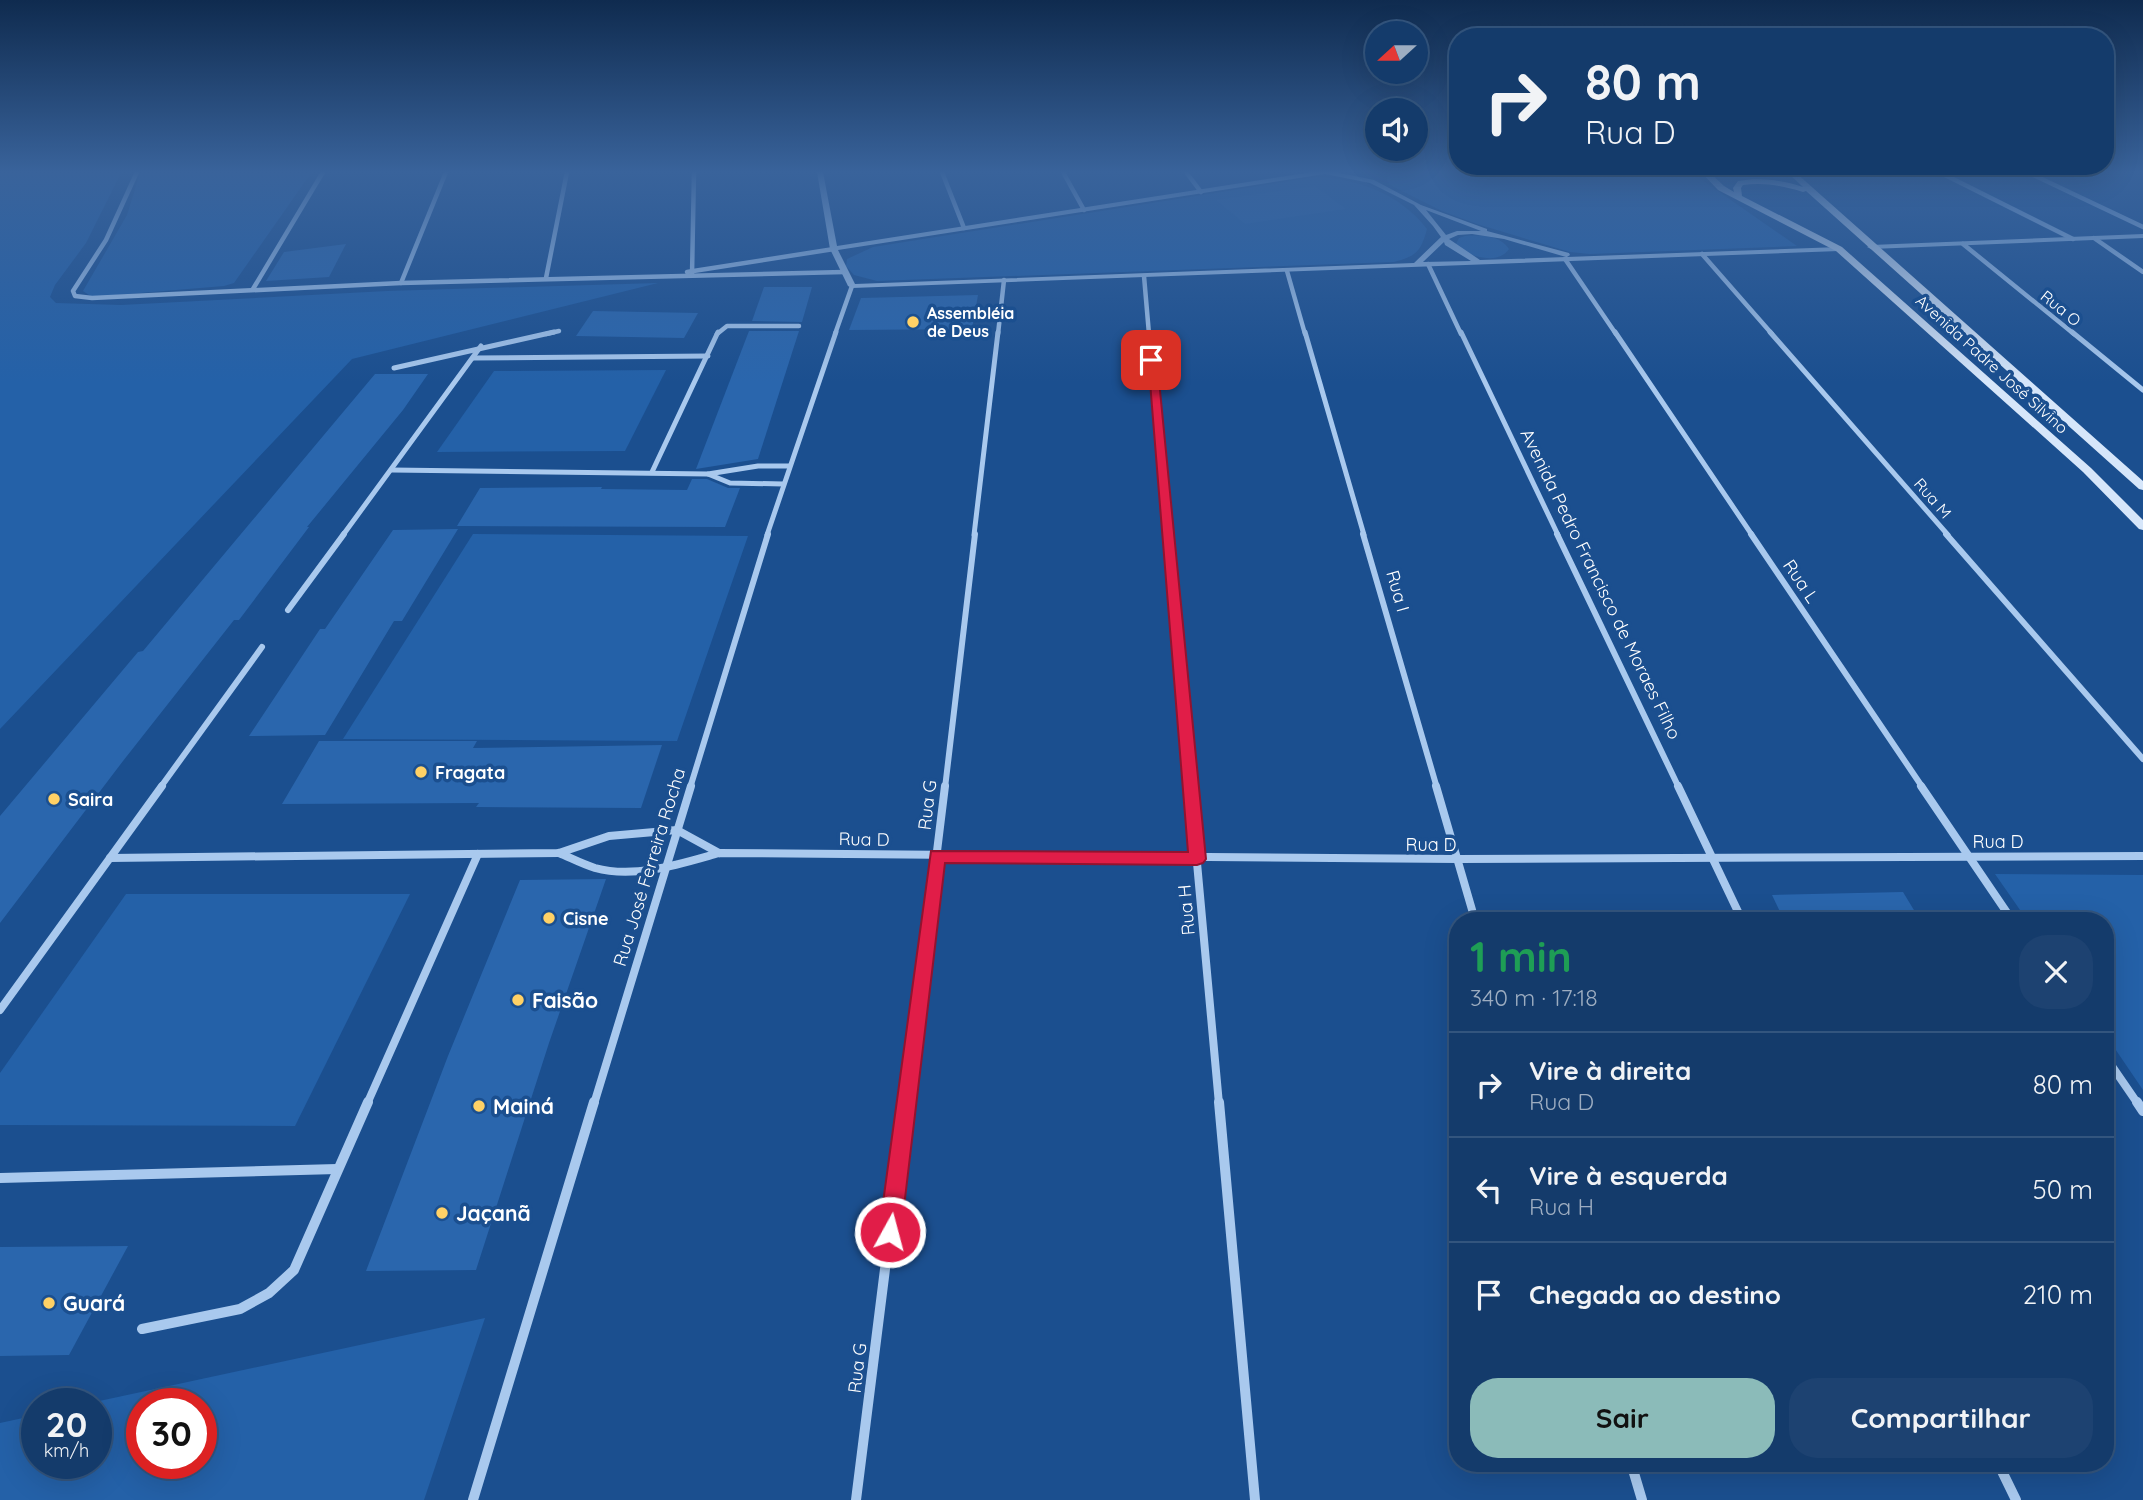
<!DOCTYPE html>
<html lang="pt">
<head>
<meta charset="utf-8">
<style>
	:root { --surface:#143b6b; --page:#1d4271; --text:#f1f3f6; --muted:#9dadc1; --line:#33557e; --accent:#8bbbb9 }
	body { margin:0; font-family:Quicksand,sans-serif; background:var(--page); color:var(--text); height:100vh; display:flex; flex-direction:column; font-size:26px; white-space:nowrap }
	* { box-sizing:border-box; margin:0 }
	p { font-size:23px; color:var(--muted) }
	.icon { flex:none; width:38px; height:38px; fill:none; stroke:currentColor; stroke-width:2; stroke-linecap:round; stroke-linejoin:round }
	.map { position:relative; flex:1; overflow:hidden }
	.side { position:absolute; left:1449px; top:912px; width:665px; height:560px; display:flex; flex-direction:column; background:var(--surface); border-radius:28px; box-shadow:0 7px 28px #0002,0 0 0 2px var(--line) }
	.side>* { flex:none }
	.hud { position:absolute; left:1449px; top:28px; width:665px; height:147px; border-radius:28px; box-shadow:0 7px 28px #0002,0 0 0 2px var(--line); background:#143b6b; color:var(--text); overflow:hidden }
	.needle { width:46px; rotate:249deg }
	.buttons { position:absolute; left:1365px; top:21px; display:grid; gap:14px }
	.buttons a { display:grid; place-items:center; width:63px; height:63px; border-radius:50%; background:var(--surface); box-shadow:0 7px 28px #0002,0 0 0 2px var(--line); font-size:35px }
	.speed { position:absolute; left:21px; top:1388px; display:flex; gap:14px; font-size:35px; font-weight:700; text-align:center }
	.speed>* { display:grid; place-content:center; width:91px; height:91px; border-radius:50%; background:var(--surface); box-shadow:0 7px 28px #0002,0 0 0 2px var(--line); line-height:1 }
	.speed small { font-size:18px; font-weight:400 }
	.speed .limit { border:10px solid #d22; background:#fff; color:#111 }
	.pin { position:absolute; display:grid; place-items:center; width:60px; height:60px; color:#fff; margin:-30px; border-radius:14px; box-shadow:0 4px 10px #0006 }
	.me { position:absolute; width:77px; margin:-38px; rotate:7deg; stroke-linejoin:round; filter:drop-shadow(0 0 5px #0008) }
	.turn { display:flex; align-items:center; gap:24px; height:147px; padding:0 21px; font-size:32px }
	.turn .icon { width:91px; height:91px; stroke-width:2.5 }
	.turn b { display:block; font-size:49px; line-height:60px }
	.round { display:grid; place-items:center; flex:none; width:74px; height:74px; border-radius:28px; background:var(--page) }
	.head { display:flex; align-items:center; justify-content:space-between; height:119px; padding:0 21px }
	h1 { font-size:42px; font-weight:700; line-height:52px; color:#1e9e55 }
	.cta { display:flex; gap:14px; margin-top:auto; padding:14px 21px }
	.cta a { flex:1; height:80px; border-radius:28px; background:var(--accent); color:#111; font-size:28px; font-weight:700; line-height:80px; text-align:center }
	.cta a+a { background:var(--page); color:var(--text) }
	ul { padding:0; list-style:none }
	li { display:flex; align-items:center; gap:21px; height:105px; padding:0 21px; border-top:2px solid var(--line) }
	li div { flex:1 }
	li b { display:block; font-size:26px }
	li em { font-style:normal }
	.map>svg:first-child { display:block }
</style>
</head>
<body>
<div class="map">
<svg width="2143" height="1500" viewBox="0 0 2143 1500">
	<rect width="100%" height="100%" fill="#1b4f8f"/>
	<g fill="#2461a8" fill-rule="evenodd">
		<polygon points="1388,172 1692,173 1797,246 1590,254 1570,252 1477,224 1442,211 1390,185 1387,181"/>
		<polygon points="0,173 121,173 86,243 55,285 50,297 56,303 121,305 387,291 658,283 352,359 0,729"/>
		<polygon points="140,173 311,173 234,283 224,286 92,297 83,291 127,215"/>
		<path d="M1316 177C1359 179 1400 194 1427 229 1421 251 1417 256 1394 262L877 281 854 275 846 266 847 259 873 247Z"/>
		<path d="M1465 236C1480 235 1500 235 1509 249 1497 266 1469 256 1455 246L1459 238Z"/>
		<polygon points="666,370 625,451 437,452 494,371"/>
		<polygon points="473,534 748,536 677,741 343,739"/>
		<polygon points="1995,874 2143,875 2143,1090 2105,1034 2105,920 2027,920"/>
		<polygon points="126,894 410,894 295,1126 0,1125 0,1073"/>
		<path d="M485 1318 424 1500H0V1423L37 1415V1463H96V1404L90 1403ZM142 1404H201V1463H142Z"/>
	</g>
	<g fill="#2a66ad">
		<polygon points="1315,186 1346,209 1245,224 1216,200"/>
		<polygon points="346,244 329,277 266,281 284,252"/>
		<polygon points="764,287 812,287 802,322 752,321"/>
		<polygon points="978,295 972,329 849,330 861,298"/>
		<polygon points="593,311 646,312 698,313 684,338 576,336"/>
		<polygon points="749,331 799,331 758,459 696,469"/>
		<polygon points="375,374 428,374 403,410 307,527 309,527 239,620 234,620 123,761 0,923 0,816 138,652 143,651"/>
		<polygon points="692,479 707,479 728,488 740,488 725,527 457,526 480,488 602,487 601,489 687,490"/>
		<polygon points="458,529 402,621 394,621 325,735 249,736 320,629 325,629 393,530"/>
		<polygon points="319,741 477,741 473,748 662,745 641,808 476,807 479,803 282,804"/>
		<polygon points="606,879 549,1043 476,1270 366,1271 448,1056 520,880"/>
		<polygon points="1903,892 1920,920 1784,920 1772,895"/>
		<polygon points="128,1246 69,1355 0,1356 0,1247"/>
	</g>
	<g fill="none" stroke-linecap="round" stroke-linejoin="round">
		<g stroke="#a9c9ee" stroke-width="4.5">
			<polyline points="137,172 106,240 73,291 75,296 92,298 401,283 844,272"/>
			<polyline points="942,172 964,228"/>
			<polyline points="1063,172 1084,210"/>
			<polyline points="1186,172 1201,192"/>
			<polyline points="1939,172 2073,239"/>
			<polyline points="2027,172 2143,227"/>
			<polyline points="2094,238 2143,272"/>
			<polyline points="1963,244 2074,334"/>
			<polyline points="1702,254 1772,334"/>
			<polyline points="1565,259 1616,334"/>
			<polyline points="1428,264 1461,334"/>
			<polyline points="1287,271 1305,334"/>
			<polyline points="687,272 834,249"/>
			<polyline points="692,275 694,172"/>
			<polyline points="1144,276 1149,334"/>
			<polyline points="546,278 567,172"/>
			<polyline points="401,283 446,172"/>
			<polyline points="253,289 323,172"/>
			<polyline points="546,334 559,331"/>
			<polyline points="717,334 727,326 799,326"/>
			<polyline points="835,334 852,286"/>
			<polyline points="998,334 1004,280"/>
		</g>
		<g stroke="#a9c9ee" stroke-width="5">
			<polyline points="1149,332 1168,535"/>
			<polyline points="1305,332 1364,535"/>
			<polyline points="1461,332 1558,535"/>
			<polyline points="1615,332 1752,535"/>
			<polyline points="1770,332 1948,535"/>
			<polyline points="2072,332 2143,390"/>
			<polyline points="473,358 708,356"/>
			<polyline points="394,368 554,332"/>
			<polyline points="392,470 708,474 758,466 789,466"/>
			<polyline points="652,472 718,332"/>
			<polyline points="708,474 730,483 783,484"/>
			<polyline points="343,535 481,346"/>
			<polyline points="767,535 836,332"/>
			<polyline points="974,535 998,332"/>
		</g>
		<g stroke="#a9c9ee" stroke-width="6">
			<polyline points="1167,534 1190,788"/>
			<polyline points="1363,534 1437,788"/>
			<polyline points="1557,534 1679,788"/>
			<polyline points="1751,534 1923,788"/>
			<polyline points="1946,534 2143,759"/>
			<polyline points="288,610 344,534"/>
			<polyline points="160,788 262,647"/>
			<polyline points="690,788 768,534"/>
			<polyline points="945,788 975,534"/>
		</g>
		<g stroke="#a9c9ee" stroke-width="8">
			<polyline points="1190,786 1219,1104"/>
			<polyline points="1436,786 1475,920"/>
			<polyline points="1678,786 1742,920"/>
			<polyline points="1921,786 2012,920"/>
			<path d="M559 853C571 858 582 864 595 868 635 879 680 864 719 853L1458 859 2143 856"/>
			<polyline points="110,858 559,853 609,836 677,830 719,853"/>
			<polyline points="0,1010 162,786"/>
			<polyline points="2105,1056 2138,1104"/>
			<polyline points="367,1104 478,854"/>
			<polyline points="594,1104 691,786"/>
			<polyline points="906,1104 945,786"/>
		</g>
		<g stroke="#a9c9ee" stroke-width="10">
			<polyline points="1219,1102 1255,1500"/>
			<polyline points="2137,1102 2143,1111"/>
			<polyline points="0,1178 337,1169"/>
			<polyline points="142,1329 240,1309 269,1293 294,1270 368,1102"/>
			<polyline points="1631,1463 1642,1500"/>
			<polyline points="1998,1463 2016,1500"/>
			<polyline points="473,1500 594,1102"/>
			<polyline points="856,1500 906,1102"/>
		</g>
		<g fill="#a9c9ee" fill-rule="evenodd">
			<path d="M817 172H823L837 246 1312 172H1335L1374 180 1421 205 1487 229V231L1569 253 1570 255 1567 257 1839 247 1843 249 1839 251 852 288 848 286 830 249ZM1325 174 1370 183 1414 205 1433 226 1441 237 1414 263 855 284 838 250ZM1426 210 1481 231H1457L1446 235ZM1472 234 1504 239 1566 257 1480 260 1449 239 1458 235ZM1444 242 1445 245 1471 261 1423 262Z"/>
			<polygon points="2143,234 2143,238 1871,249 1867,247 1871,245"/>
		</g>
		<path fill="#d6e6fa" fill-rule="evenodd" d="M1701 172H1709L1724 186 1734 192 1733 188 1738 181C1761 177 1781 180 1803 187L1787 172H1795L2143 481V490L2139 489 1806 191 1803 192C1783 186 1765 182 1743 185L1741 188 1742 196 1842 247 2091 468 2143 520V530L2139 529 2083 472 1836 251 1718 190Z"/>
	</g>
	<linearGradient id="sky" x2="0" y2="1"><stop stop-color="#0f2b4f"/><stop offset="0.45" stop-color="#39639b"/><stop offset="1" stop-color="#39639b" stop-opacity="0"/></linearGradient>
	<rect width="2143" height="382" fill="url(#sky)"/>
	<polygon fill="#e11d48" stroke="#92132f" stroke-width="2" points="1148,357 1157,360 1206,859 1203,863 1197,865 945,863 901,1232 898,1240 890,1243 882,1240 879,1232 931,851 1188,852"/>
	<g fill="#ffd166" stroke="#1b4f8f" stroke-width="2.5">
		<circle cx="913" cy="322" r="7"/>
		<circle cx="421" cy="772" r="7"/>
		<circle cx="54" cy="799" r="7"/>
		<circle cx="549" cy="918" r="7"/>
		<circle cx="518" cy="1000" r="7"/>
		<circle cx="479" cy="1106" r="7"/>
		<circle cx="442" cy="1213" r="7"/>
		<circle cx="49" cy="1303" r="7"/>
	</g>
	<g text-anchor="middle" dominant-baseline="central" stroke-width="7" stroke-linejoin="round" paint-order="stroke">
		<g font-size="16" fill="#fff" stroke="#1b4f8f">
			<text transform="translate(2061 308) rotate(39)">Rua O</text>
			<text transform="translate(1992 364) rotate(42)">Avenida Padre José Silvino</text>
			<text transform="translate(1933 498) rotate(49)">Rua M</text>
		</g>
		<g font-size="16" font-weight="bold" fill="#fff" stroke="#1b4f8f" text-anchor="start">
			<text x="927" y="313">Assembléia<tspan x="927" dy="18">de Deus</tspan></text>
		</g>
		<g font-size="18" fill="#fff" stroke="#1b4f8f">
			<text transform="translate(1801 581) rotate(56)">Rua L</text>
			<text transform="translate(1601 584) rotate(64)">Avenida Pedro Francisco de Moraes Filho</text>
			<text transform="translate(1398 591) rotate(74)">Rua I</text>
			<text transform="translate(927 805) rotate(-83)">Rua G</text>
			<text transform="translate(864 839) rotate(1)">Rua D</text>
			<text x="1998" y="841">Rua D</text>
			<text x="1431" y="844">Rua D</text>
			<text transform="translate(649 867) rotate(-73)">Rua José Ferreira Rocha</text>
			<text transform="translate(1186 910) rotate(-95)">Rua H</text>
			<text transform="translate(857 1368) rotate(-83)">Rua G</text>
		</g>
		<g font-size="18" font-weight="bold" fill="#fff" stroke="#1b4f8f" text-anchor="start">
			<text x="435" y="772">Fragata</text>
			<text x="68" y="799">Saira</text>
			<text x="563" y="918">Cisne</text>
		</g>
		<g font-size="21" font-weight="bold" fill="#fff" stroke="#1b4f8f" text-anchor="start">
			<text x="532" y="1000">Faisão</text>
			<text x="493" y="1106">Mainá</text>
			<text x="456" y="1213">Jaçanã</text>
			<text x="63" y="1303">Guará</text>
		</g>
	</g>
</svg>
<div class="buttons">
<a><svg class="needle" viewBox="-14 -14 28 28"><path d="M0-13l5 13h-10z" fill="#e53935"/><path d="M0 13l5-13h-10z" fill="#9dadc1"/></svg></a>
<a><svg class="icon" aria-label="sound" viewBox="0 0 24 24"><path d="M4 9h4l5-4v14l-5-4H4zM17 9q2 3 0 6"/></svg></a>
</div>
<div class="speed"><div>20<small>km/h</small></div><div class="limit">30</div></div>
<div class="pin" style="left:1151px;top:360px;background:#d93025"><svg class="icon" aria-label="arrive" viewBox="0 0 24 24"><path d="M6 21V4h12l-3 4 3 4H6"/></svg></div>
<svg class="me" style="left:890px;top:1232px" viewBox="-20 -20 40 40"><circle r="17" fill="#e11d48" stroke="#fff" stroke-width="3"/><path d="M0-11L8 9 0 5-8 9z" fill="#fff"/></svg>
<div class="hud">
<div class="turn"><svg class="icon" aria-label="right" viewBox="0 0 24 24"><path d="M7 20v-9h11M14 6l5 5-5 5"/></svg><div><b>80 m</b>Rua D</div></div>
</div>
<section class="side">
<div class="head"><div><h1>1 min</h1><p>340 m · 17:18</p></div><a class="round"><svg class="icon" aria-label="close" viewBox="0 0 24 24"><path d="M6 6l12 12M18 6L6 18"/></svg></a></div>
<ul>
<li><svg class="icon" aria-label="right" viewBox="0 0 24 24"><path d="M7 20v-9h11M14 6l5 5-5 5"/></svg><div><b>Vire à direita</b><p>Rua D</p></div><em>80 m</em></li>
<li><svg class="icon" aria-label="left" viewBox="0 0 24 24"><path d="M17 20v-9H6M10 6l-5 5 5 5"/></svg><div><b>Vire à esquerda</b><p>Rua H</p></div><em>50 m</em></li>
<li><svg class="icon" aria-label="arrive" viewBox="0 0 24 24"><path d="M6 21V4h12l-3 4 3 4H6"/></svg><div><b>Chegada ao destino</b></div><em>210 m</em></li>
</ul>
<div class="cta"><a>Sair</a><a>Compartilhar</a></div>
</section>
</div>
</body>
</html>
